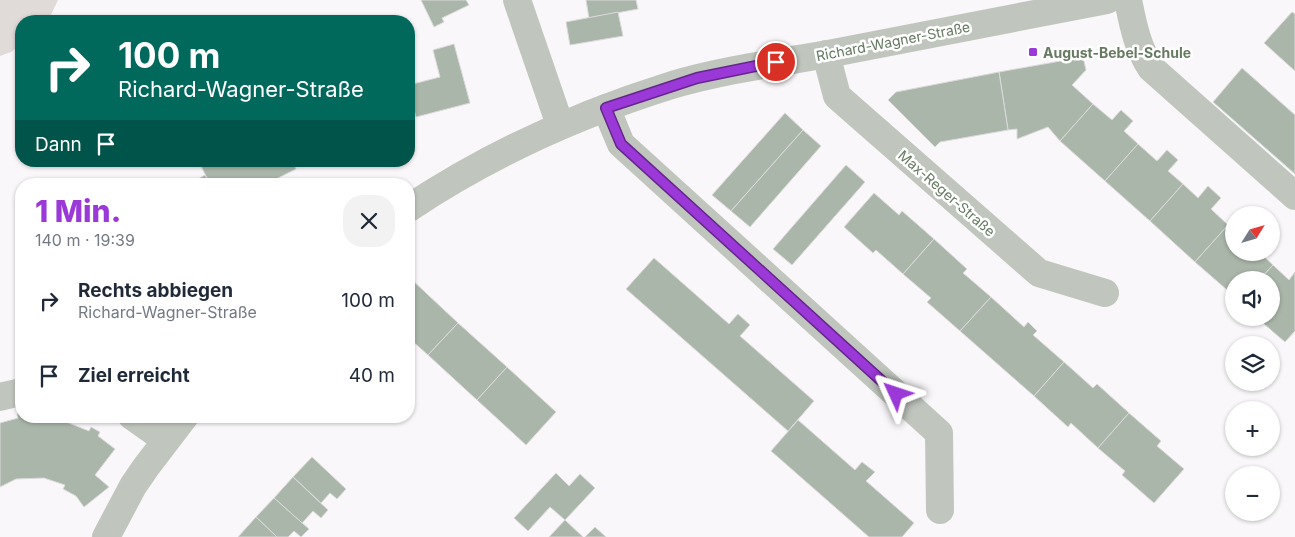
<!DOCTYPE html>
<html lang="de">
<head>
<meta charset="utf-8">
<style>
	:root { --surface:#fff; --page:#f2f2f3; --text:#1f2937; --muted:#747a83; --accent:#9b39d8 }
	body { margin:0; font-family:Inter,sans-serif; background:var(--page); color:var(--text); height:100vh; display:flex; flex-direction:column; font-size:19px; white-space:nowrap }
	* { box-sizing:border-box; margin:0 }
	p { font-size:16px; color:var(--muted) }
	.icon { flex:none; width:28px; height:28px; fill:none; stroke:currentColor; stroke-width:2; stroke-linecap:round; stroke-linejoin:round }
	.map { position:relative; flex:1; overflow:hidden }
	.details { position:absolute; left:15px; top:178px; width:400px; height:245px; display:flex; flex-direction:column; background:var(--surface); border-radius:20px; box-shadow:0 1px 4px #0004 }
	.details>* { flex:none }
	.guide { position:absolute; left:15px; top:15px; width:400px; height:152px; border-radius:20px; box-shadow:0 1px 4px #0004; background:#00695c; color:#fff; overflow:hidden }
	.needle { width:32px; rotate:53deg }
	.tools { position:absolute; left:1225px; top:206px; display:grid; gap:10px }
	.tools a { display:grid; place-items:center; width:55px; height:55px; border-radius:50%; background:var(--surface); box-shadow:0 1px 4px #0004; font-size:25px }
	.pin { position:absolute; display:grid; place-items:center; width:42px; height:42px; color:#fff; margin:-21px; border:2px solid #fff; border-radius:50%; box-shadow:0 1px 5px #0007 }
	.me { position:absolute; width:55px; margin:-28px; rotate:312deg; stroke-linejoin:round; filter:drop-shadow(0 0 4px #0008) }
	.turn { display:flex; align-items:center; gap:18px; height:105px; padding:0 20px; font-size:22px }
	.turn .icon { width:65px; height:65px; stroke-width:2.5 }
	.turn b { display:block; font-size:35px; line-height:42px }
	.then { display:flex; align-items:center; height:48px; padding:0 20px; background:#0003; gap:10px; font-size:19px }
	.round { display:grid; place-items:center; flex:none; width:52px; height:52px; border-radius:20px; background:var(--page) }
	.overview { display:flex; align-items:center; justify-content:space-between; height:85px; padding:0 20px }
	h1 { font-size:30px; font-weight:800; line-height:38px; color:var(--accent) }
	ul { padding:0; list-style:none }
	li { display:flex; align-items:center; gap:15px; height:75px; padding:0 20px }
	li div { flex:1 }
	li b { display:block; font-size:19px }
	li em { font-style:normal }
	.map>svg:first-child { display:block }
</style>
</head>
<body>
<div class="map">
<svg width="1295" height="537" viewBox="0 0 1295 537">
	<rect width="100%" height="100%" fill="#f9f7f9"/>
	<polygon fill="#e0dad9" points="0,0 58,0 48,21 21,21 21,44 11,52 0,56"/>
	<g fill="#aab6a9" stroke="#dbdadb">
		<polygon points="421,0 466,0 469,5 442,18 444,22 434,27"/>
		<polygon points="586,0 636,0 638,9 589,18"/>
		<polygon points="618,12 623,36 570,45 566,22"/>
		<polygon points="1292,12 1295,14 1295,71 1264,43"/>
		<polygon points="454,44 470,103 416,117 411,99 409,100 409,85 440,77 433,50"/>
		<polygon points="1083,57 1086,70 1072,85 1093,104 1060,141 1048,127 1017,139 1017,129 1008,130 999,72"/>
		<polygon points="1242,68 1295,115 1295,174 1213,102"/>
		<polygon points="999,72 1008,130 940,142 935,147 888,100 896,92"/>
		<polygon points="1093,104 1112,120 1121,110 1133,121 1124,131 1138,144 1105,181 1060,141"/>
		<polygon points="785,113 803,130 731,211 712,195"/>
		<polygon points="803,130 821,146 750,227 731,211"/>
		<polygon points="1138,144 1157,161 1167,150 1178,160 1168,171 1183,184 1150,221 1105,181"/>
		<polygon points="210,161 292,161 296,169 266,184 210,184 201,166"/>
		<polygon points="846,165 865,182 792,265 773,249"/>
		<polygon points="205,175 210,184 189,184"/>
		<polygon points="1183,184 1198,198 1208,186 1221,198 1211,209 1228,225 1195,262 1150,221"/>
		<polygon points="874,193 899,215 902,211 934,239 903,274 876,250 873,253 844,227"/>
		<polygon points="1228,225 1234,230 1234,252 1259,252 1273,265 1259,280 1234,280 1234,296 1195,262"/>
		<polygon points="934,239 967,269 963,273 991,297 960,331 927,302 931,298 903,274"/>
		<polygon points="654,258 729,324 738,314 750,325 740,336 814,401 788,431 626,289"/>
		<polygon points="1273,265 1289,280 1295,272 1295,331 1285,342 1257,318 1271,318 1271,280 1259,280"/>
		<polygon points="410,278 458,323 428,355 409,338"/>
		<polygon points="991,297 1024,327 1028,322 1037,331 1033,335 1064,362 1034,396 960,331"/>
		<polygon points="458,323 507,367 477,400 428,355"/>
		<polygon points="1064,362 1093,388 1097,384 1129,413 1098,448 1071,423 1068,427 1034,396"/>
		<polygon points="507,367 556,412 526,445 477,400"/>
		<polygon points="21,413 21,416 29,416 29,418 54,420 54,416 64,416 66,417 66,422 89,431 91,427 100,432 98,436 115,449 95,475 109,487 84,507 76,496 63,489 65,485 44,478 16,479 0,487 0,423 18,418 17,414"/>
		<polygon points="1129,413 1161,441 1157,446 1184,469 1154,503 1122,475 1125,471 1098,448"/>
		<polygon points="798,420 855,470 862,462 875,472 866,481 914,523 902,537 869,537 771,451"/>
		<polygon points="312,457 346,489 337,499 330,493 321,503 293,477"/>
		<polygon points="556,473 569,486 580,474 595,488 565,520 550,507 528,531 514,518"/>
		<polygon points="293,477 328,510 321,518 313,511 302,523 274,498"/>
		<polygon points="274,498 309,529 301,537 294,531 288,537 277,537 256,517"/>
		<polygon points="256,517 277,537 238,537"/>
		<polygon points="565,520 583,537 549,537"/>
		<polygon points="595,527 606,537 585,537"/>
	</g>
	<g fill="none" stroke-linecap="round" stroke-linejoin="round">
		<g stroke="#c0c6be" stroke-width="28">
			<polyline points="517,0 560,125"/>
			<path d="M1128 0C1133 24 1137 47 1151 68L1295 196"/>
			<polyline points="826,54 837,96 1039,273 1105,293"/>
			<polyline points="606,108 621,144 939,433 940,510"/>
			<path d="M409 208C490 154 579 114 672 85 723 70 776 63 828 54 921 36 1014 18 1107 0"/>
			<polyline points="0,397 21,392"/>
			<polyline points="132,416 166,440"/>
			<polyline points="106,537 133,486 146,467 185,416"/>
		</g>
	</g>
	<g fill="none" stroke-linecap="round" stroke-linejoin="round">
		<g stroke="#65258c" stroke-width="12">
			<polyline id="route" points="776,62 697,78 606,108 621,144 896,394"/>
		</g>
		<use href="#route" stroke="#9b39d8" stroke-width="9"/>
	</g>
	<rect fill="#9b39d8" stroke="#fff" stroke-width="2" x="1028" y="47" width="10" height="10" rx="2.5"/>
	<g text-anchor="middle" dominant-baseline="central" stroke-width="5" stroke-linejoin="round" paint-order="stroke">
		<g font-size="14" fill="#667a62" stroke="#fff">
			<text transform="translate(893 41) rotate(-11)">Richard-Wagner-Straße</text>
			<text transform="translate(947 193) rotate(41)">Max-Reger-Straße</text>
		</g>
		<g font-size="14" font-weight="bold" fill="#667a62" stroke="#fff" text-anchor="start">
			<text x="1043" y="52">August-Bebel-Schule</text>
		</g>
	</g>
</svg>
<div class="tools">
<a><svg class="needle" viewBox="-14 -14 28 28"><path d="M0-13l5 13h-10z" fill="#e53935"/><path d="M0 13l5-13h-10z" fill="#747a83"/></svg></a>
<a><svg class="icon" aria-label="sound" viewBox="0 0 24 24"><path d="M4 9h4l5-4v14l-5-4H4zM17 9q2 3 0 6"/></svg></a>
<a><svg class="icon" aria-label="layers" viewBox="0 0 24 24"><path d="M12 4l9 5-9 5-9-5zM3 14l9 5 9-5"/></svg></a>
<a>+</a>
<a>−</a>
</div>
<div class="pin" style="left:776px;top:62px;background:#d93025"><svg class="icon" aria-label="arrive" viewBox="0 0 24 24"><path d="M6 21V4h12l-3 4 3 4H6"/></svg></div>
<svg class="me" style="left:896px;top:394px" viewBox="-20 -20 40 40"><path d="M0-17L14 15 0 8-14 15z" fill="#9b39d8" stroke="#fff" stroke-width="4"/></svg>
<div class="guide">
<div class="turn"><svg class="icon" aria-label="right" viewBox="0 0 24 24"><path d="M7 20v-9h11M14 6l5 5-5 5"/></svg><div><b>100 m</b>Richard-Wagner-Straße</div></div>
<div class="then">Dann<svg class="icon" aria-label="arrive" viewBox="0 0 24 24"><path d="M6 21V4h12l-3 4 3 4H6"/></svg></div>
</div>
<section class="details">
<div class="overview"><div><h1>1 Min.</h1><p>140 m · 19:39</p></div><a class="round"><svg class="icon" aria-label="close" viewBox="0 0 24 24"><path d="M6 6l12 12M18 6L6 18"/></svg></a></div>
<ul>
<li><svg class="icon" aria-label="right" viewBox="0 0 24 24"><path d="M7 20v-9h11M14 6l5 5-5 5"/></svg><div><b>Rechts abbiegen</b><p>Richard-Wagner-Straße</p></div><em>100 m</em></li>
<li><svg class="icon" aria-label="arrive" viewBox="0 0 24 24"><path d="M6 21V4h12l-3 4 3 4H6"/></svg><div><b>Ziel erreicht</b></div><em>40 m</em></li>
</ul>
</section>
</div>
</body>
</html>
